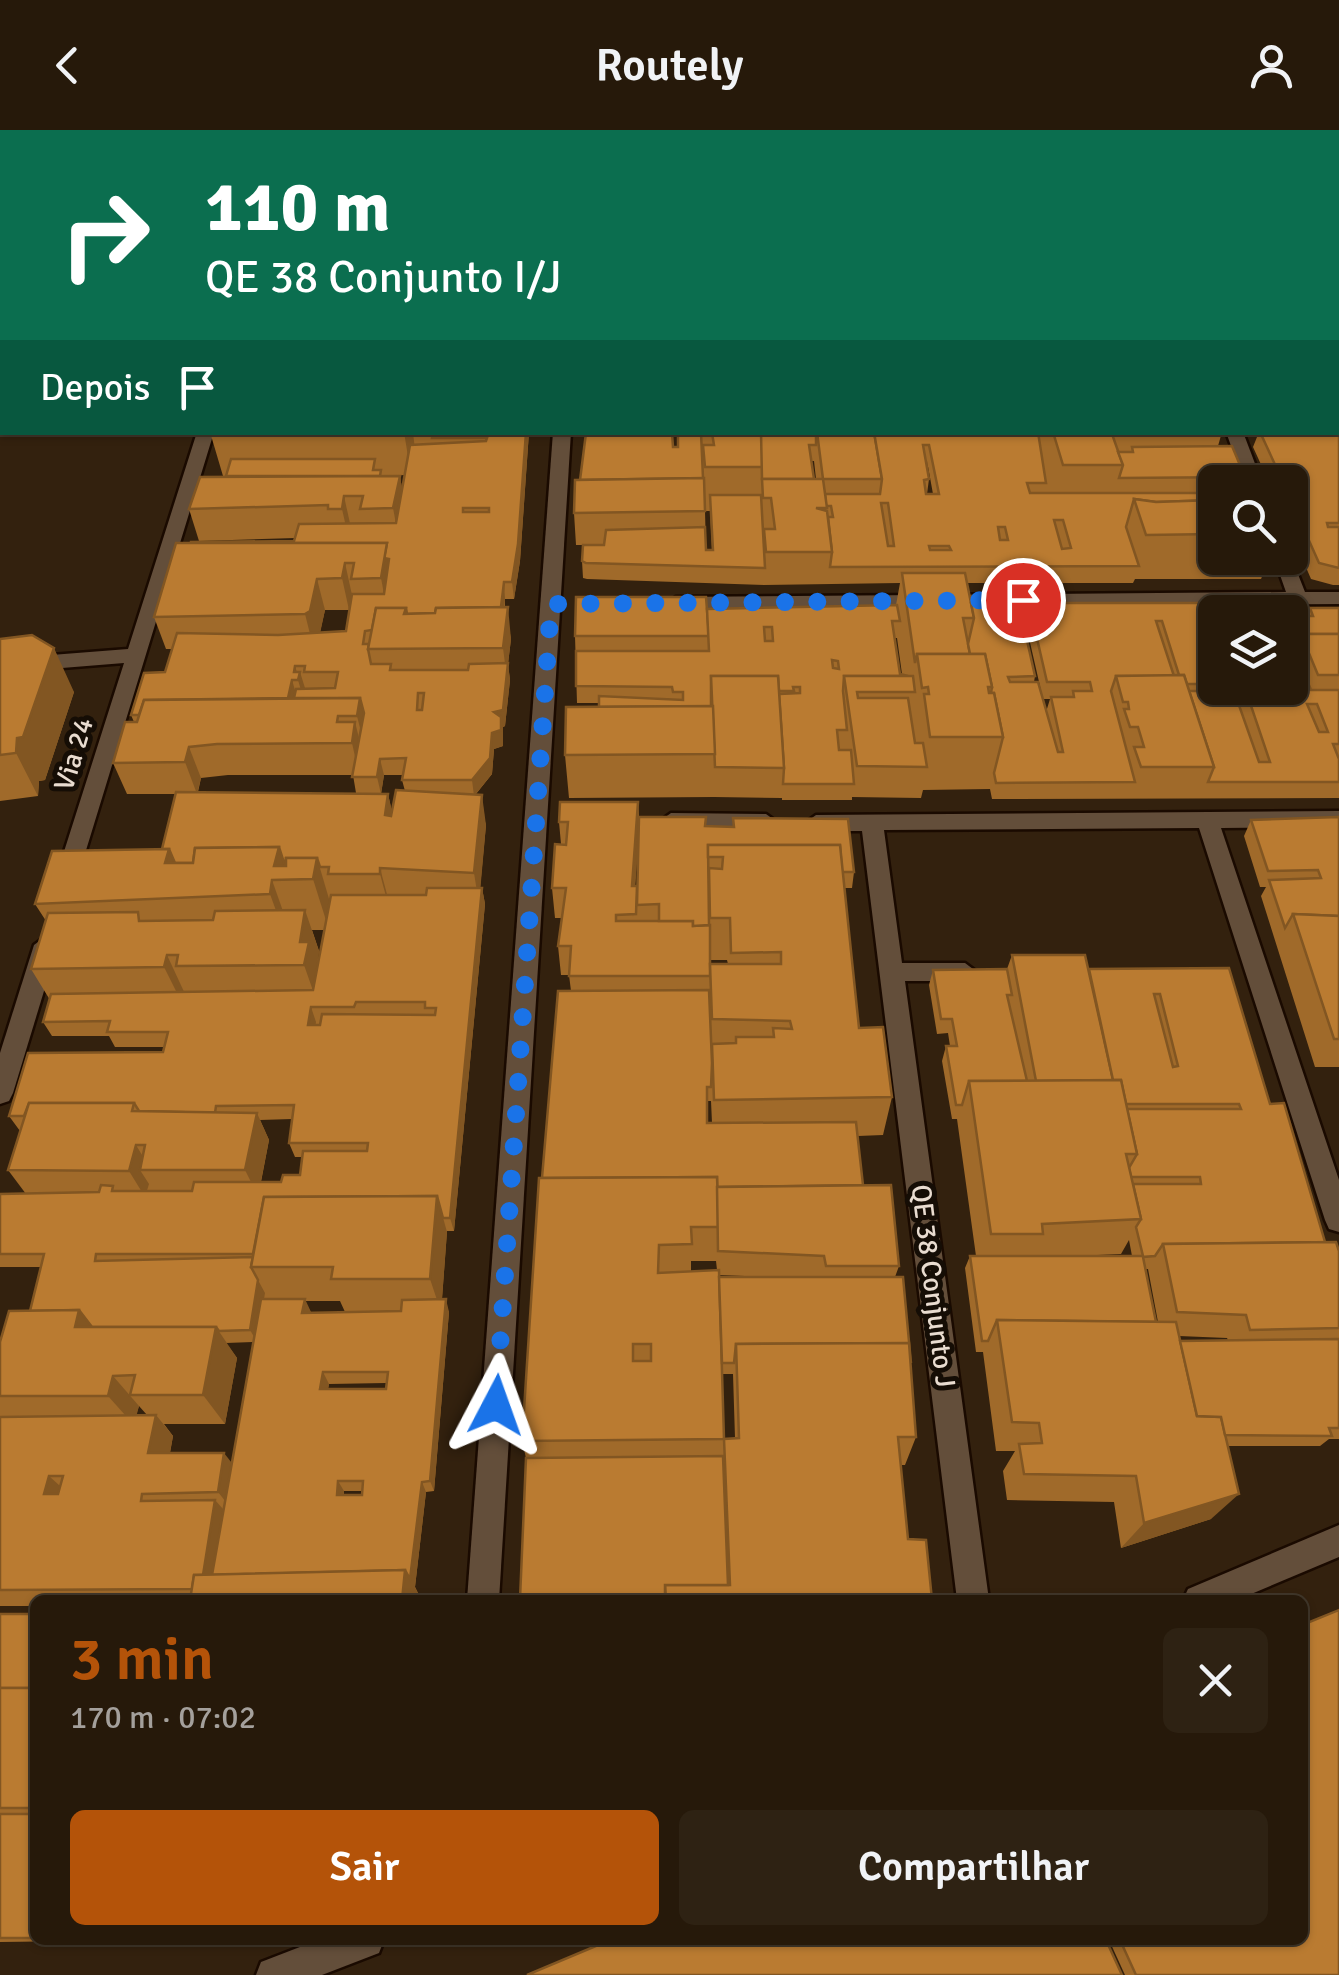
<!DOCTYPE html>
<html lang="pt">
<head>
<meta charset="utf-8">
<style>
	:root { --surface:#26190a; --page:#2e2213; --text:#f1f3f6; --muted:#a4a09c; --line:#42382b; --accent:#b45309 }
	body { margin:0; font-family:Signika,sans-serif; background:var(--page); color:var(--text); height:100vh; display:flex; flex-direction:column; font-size:38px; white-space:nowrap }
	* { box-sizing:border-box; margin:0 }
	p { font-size:32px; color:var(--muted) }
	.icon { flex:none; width:55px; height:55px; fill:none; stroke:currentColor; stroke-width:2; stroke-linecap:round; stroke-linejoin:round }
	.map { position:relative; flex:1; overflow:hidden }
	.side { position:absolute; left:30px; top:1465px; width:1278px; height:350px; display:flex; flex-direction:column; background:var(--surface); border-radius:15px; box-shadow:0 2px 8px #0004,0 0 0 2px var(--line) }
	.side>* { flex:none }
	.banner { position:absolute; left:0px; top:0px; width:1340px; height:305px; box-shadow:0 2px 8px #0004,0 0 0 2px var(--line); background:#0b6e4f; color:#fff; overflow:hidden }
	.controls { position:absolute; left:1198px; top:335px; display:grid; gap:20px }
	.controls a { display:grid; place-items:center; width:110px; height:110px; border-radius:15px; background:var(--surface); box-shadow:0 2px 8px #0004,0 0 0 2px var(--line); font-size:50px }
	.pin { position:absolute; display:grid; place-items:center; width:85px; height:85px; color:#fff; margin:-42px; border:5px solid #fff; border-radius:50%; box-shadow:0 2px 10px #0007 }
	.me { position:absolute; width:110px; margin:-55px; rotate:4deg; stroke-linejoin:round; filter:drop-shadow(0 0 8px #0008) }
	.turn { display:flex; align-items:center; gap:35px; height:210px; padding:0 40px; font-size:45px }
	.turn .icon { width:130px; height:130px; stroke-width:2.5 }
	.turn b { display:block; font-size:70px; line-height:85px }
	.then { display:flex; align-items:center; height:95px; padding:0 40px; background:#0003; gap:20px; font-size:38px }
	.round { display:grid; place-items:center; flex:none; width:105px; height:105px; border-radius:15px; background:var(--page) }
	.head { display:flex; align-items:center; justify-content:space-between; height:170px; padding:0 40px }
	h1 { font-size:60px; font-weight:600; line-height:75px; color:var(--accent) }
	.primary-button { display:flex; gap:20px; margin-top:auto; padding:20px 40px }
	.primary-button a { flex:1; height:115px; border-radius:15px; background:var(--accent); color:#fff; font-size:40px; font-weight:600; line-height:115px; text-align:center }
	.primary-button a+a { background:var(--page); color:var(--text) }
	header { display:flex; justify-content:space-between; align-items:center; height:130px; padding:0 40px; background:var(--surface); font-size:45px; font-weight:600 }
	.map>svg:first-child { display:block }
</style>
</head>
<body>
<header><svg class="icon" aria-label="back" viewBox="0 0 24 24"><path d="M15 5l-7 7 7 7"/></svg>Routely<svg class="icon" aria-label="person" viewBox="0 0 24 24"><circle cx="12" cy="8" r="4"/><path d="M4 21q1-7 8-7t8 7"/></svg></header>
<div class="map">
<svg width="1339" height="1845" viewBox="0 0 1339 1845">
	<rect width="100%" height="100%" fill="#33210e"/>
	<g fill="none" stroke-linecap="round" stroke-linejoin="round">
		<g stroke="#1a0a00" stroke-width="5">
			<g id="street">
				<polygon points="458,0 472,0 472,2 459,2"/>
				<polygon points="694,0 708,0 708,2 695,2"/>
				<polygon points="961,0 975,0 976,2 963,2"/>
				<polygon points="1190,0 1204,0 1205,2 1192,2"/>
				<rect x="0" y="58" width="2" height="8"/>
				<polygon points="1338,148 1339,148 1339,158 1338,157"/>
				<polygon points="0,152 2,153 2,162 0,162"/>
				<polygon points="197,302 214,302 76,753 65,762 54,753 124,533 0,543 0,529 128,519"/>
				<polygon points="553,302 571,302 499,1470 467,1470"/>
				<polygon points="1226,302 1243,302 1262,352 1244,352"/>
				<polygon points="1290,424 1305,462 1339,462 1339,474 676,479 666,473 676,467 1286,462 1274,428"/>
				<polygon points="1339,681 1339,697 1221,698 1339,1050 1339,1102 1329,1099 1325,1090 1199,698 884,700 902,833 965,833 977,842 965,851 905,851 989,1470 957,1470 862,701 816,701 805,693 816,685"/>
				<polygon points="671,683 766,684 777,692 766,700 671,699 660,691"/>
				<polygon points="46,806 58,815 13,963 9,971 0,974 0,923 34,815"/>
				<polygon points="1339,1395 1339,1427 1237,1470 1183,1470 1188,1459"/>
				<polygon points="318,1810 384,1810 379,1823 322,1845 256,1845 261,1832"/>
			</g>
		</g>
		<use href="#street" fill="#634e3a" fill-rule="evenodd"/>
	</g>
	<g fill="#a06a2a" fill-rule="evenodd">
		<rect x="485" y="0" width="191" height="2"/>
		<polygon points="743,0 932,0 932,2 744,2"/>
		<polygon points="970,0 1169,0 1168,2 971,2"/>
		<rect x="1338" y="24" width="1" height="117"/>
		<rect x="0" y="108" width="2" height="25"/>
		<rect x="1338" y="153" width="1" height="141"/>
		<polygon points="1339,300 1339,455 1333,455 1311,449 1290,400 1290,352 1269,352 1253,317 1259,302 1338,302"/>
		<path d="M210 302H529L520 431 514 469H505V477L511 509 508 534 510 550 505 596 503 597V616L494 619 492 644 476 664 486 695 480 758H482L485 774 454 1101H447L442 1169 449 1182 434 1361 426 1362 415 1457 418 1463V1470H35V1476H0V1212L30 1181 41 1137H0V1064H26L8 1040 20 1001 9 986 163 922 164 917H115L109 906H52L43 892 50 870 31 839 46 791 35 774 162 719 176 664H127L113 633 134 592 131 585 165 542 172 519H166L154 487 294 411 295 408 199 411 189 379 223 346ZM405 345 402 359 400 346H383ZM325 480H349L346 501 320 502ZM228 645H353L356 663 381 664 384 645H403L402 650 405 661 392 682 388 664 198 662 201 648ZM312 800H324L317 838 319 821ZM292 989 289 1013 295 1027H302L300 1045 281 1052H261L269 1010 260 990ZM305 1171H340L345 1182 311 1183ZM253 1212 232 1333 170 1323 173 1306 164 1294H225L237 1228 226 1213ZM386 1253V1259H328L329 1254ZM139 1276 147 1285H136ZM344 1361H362V1365H344Z"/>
		<path d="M1038 302 1039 308 1040 302H1222L1218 316 1245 347 1243 352H1215V428H1270L1261 449H1135L1133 453H967L971 473 1279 480 1300 486H1306L1310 478H1339V668L992 669 990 659 923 660 921 668 852 667V670H782V668L714 667 569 668 565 625 599 577V573H577L575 506 707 479 896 475 900 453 764 455 587 449 583 448 582 431 604 415H576L574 383 580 350 673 317H678V303ZM811 331H814L816 349H814ZM927 331 933 364H927L929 349ZM705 381H710L712 420H706ZM1215 482 1290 558H1215ZM895 508H897L902 544H900ZM1027 508H1029L1042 565 1034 552 1035 546ZM1043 569H1050L1046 582Z"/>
		<polygon points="0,509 74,562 45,650 39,651 38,666 0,671"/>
		<path d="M638 672 639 687 705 696 733 697V688L854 742 852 758H844L859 898 892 967 883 1005 858 1006 863 1055 899 1136 895 1147 910 1235 916 1307 905 1335H900L908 1409 932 1470H520L526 1328 522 1311 542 1048 571 861 569 845H561L558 816 562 788H555L552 758 561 714 559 692ZM638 714 637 775 635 756ZM710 830H727L728 834H710L709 860ZM707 971H711L712 993H707ZM691 1131H716L717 1140 691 1141ZM719 1145 768 1147H719ZM722 1244H733L735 1308 724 1309 723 1326 724 1309Z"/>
		<polygon points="1339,687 1339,937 1315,937 1261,766 1266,757 1260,757 1244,706 1251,690"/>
		<path d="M1012 825 1089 839 1229 838 1270 974 1325 1112 1339 1121V1309H1329L1320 1316H1228L1211 1389 1121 1418 1114 1372 1007 1370 1003 1341 1015 1321H996L983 1222H976L965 1138 970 1126H976L957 989H952L942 931 946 916H950L948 903 937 904 929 855 933 840 1007 839ZM1129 1110 1132 1126H1074L1121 1124ZM1146 1139H1148L1158 1192H1156ZM1179 1206 1227 1208 1228 1210 1180 1211Z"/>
		<polygon points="0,1484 35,1484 35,1810 160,1810 0,1812"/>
		<polygon points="1109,1810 1302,1810 1339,1845 1125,1845"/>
	</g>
	<g fill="#825622">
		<polygon points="1022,0 1058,0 1057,2 1021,2"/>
		<polygon points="0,181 2,187 2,219 0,234"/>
		<polygon points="404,302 418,303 413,303 415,319 411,345"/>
		<polygon points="526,302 529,302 520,431 514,469 512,452"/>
		<polygon points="400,346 405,377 399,410 393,378"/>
		<polygon points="344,366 351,398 349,410 342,379"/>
		<polygon points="387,413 393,445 387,480 381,448"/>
		<polygon points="345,433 352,465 349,480 342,448"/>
		<polygon points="317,449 325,480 318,513 313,516 305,484"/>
		<polygon points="504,452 505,469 502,509 500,492"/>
		<polygon points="508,477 511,509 508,534 510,550 505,596 503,597 503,616 494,619 492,644 474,666 472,650 507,549 503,518"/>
		<polygon points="54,518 74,562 45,650 39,651 38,666 16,623 17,608"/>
		<polygon points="295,536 299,549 300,542 305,558 303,567 298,550 294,542"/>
		<polygon points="292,550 297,567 286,578"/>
		<polygon points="360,568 367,599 365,618 357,586"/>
		<polygon points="355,592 363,624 359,645 352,613"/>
		<polygon points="189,617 201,648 197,664 185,632"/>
		<polygon points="380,629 384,645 381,664 377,647"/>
		<polygon points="388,664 395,695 385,685"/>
		<polygon points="482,665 486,695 479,774 474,743"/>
		<polygon points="638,672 639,703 633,787 632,756"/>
		<polygon points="279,717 289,750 274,736"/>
		<polygon points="169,719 189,767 165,733"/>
		<polygon points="317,728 332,779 329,800 313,749"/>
		<polygon points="380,738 388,768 388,774 380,744"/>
		<polygon points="272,750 290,801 288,814 270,764"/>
		<polygon points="482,758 485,774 454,1101 450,1088"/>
		<polygon points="305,780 319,821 317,835 322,853 318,875 304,835 300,812"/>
		<polygon points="167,825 186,866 184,877 164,837"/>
		<polygon points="311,877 316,892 313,910 308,895"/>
		<polygon points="257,983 269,1010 258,1066 245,1040"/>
		<polygon points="136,1015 151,1040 140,1040 149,1054 145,1067 129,1041"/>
		<polygon points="437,1066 447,1102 441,1182 430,1149"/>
		<polygon points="258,1150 265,1163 257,1212 250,1200"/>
		<polygon points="305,1169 311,1182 308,1195 302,1183"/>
		<polygon points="446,1169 449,1182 434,1361 430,1351"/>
		<polygon points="79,1180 105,1212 75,1197"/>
		<polygon points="216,1197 237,1228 225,1294 203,1265"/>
		<polygon points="323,1242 329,1254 326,1270 320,1259"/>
		<polygon points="113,1246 139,1276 134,1295 108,1266"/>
		<polygon points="156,1285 173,1306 166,1343 148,1323"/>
		<polygon points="224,1323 239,1342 233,1381 218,1362"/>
		<polygon points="49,1346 70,1365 44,1364"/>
		<polygon points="338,1351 344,1361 343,1375 337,1365"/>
		<polygon points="422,1352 426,1362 415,1457 418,1463 418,1470 402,1470 405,1440"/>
		<polygon points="1239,1364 1211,1389 1121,1418 1144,1393"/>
		<polygon points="215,1370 231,1388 218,1470 200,1459"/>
	</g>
	<g fill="#ba7b31" stroke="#825622" stroke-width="2.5" fill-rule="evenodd">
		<polygon points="294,0 429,0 428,2 292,2"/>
		<polygon points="494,0 532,0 532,2"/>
		<polygon points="535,0 574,0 574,2 534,2"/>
		<rect x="1338" y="24" width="1" height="30"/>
		<rect x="1338" y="69" width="1" height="41"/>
		<polygon points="1338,153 1339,153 1339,187 1338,184"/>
		<polygon points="1338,215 1339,215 1339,268 1338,265"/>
		<polygon points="1338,300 1339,300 1339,393 1327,393 1328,397 1339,397 1339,438 1319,433 1290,368 1290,352 1283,352 1260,302 1338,302"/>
		<path d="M433 302H526L518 414 512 452H504L501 477 436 478 435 483 407 484 406 478H376L372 500 365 501 363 514H369L368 519 371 534H391L390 540H468L469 534 508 533 503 580 494 582 501 587V600L492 603 490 628 472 650H402L406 628 380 629 377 647H352L364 583 360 568H294L296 559 335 558 338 542H304L305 536H295L294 542H300L298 550H292L288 568 144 570 139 585H131L144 543 165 542 177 503 278 505 346 501 352 464H384L389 429 384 428 387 413H191V412L294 411 299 394 396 393 410 315 486 311 487 308H432ZM463 378H489V382H463ZM418 563H424L422 580H417Z"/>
		<polygon points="703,302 761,302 763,337 705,337 703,315 714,315 712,303"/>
		<polygon points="761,302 816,302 816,315 809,315 814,349 762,349"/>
		<polygon points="817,302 874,302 882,349 823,349"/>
		<path d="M874 302H1038L1046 353H1027L1030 363H1215V370L1156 372 1134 369 1126 397 1139 436 830 437 832 422 828 387H833L831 376H826L825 364H880L882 349ZM923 315H929L939 364H926L924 350 929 349ZM881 373H888L894 416H888ZM1054 390H1063L1071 418 1062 419ZM998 397H1005L1008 410H1000ZM929 416H949L951 420H930Z"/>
		<polygon points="1053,302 1126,302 1112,304 1123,335 1063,335"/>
		<polygon points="586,303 672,303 673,317 678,317 678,303 701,303 703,348 580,350"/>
		<polygon points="1232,316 1245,347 1119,348 1123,335 1118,322 1133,322 1132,317"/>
		<polygon points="231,329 375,329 373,340 381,340 380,346 226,346"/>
		<polygon points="400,346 393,378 360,379 363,366 344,366 342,379 328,379 328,375 189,379 200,347"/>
		<polygon points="704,348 705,381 574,383 575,350"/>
		<polygon points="762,349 823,349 827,378 816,378 827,381 832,422 766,422 764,399 775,399 771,368 763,368"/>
		<polygon points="710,365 761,365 765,438 586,433 582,431 583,415 604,415 606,400 705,397 706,420 713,420"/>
		<polygon points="1134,369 1156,372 1215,370 1215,404 1146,405"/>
		<polygon points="176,413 387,413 381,448 351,449 354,433 345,433 342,448 317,449 310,481 305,484 154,487"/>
		<polygon points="902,443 965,443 974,488 963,488 970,524 917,524 915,533"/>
		<polygon points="576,467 706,467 709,506 575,506"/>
		<path d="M971 473H1275L1279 480H1298L1300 486H1313L1310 478H1339V504H1301L1294 519 1311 560H1339V614H1333L1339 629V652H1208L1214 637 1189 561H1234L1259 632H1270L1245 558H1290V482H1215V554H1187L1184 545H1179L1162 491H1156L1174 546H1116L1111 561 1135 652 996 653 994 643 1003 607 994 563H991L992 557 985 524H970L968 514 974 488ZM1027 491H1033L1047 552H1090L1092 561H1073L1074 567H1051L1063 622H1058L1038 552H1010L1008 547 1035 546 1024 497H1028ZM1307 574H1317L1328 602H1319Z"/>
		<path d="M897 475 900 491H892L900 544 908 546H844L843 561 847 600H837L839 620H851L854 654H783L784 638 779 564 800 563V557H793L794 561H779L778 546H711V576L599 577V566L683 570V562H673L672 557 576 556V521H709L707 479ZM764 497H772L773 511H765ZM832 530 838 531 839 539 833 538Z"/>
		<polygon points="508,477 503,518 368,519 376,478 406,478 404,484 435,483 436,478"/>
		<polygon points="1301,504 1339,504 1339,545 1318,545"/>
		<polygon points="32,505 54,518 23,607 17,608 16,623 0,625 0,509"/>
		<polygon points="917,524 985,524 992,557 988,557 989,563 994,563 1003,607 930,607 924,564 929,564 928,557 922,558"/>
		<polygon points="1184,545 1214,637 1141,637 1134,617 1144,617 1138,597 1130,597 1124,579 1129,579 1128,572 1123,572 1116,546"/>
		<polygon points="711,546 778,546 784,638 715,637"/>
		<polygon points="844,546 913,546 915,562 857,562 858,568 908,568 915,613 923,613 927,637 857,636"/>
		<polygon points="360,568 357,586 338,586 337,592 355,592 352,613 217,614 189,617 185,632 113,633 125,592 137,592 144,570"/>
		<polygon points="713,576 715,624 565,625 566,577"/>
		<polygon points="396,660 482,665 474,743 380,738 380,744 328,744 329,737 320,737 317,728 286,728 285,736 279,717 195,718 193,733 175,733 169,719 162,719 176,662 388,664 385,685 391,686"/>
		<polygon points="560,672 638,672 632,756 637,756 636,784 616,785 616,791 693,791 693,796 710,795 710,846 569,846 571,816 558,816 566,758 552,758 555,714 566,715 568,692 559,692"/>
		<polygon points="639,687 706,687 705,696 734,697 733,688 848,689 854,742 842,742 840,715 708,715 709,795 693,796 693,791 659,791 659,774 637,775"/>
		<polygon points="1339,687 1339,786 1293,784 1285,798 1269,750 1321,748 1318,740 1268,741 1251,690"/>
		<polygon points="708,715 840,715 859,898 883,897 892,967 714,970 712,914 736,913 736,907 774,907 773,898 792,899 790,891 712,889 710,834 781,834 781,822 731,823 730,788 710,788 709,738 722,739 723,727 708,727"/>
		<polygon points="279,717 274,736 286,736 286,728 317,728 313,749 272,750 270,764 35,774 52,721 169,719 165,733 193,733 195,718"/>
		<path d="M427 758H482L450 1088H443L437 1066 264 1067 253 1124H96L95 1131 253 1127 251 1137 258 1150 250 1200 219 1201 216 1197H92L79 1180 30 1181 44 1124H0V1064L99 1062 101 1055 113 1056 112 1061H192L194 1052H281L283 1045H300L303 1021H367L368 1013H289L294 975 216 976 215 983 139 981 134 973H29L24 986H9L28 923 163 922 168 902H107L110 891 43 892 51 864 313 860 331 765H426ZM356 872H425V878H436L435 885 322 884 320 895H308L311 877H354Z"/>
		<polygon points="305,780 300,812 309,812 304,835 176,836 178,825 167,825 164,837 31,839 48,783 138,782 139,791 213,790 215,781"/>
		<polygon points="1293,784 1339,786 1339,909 1334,909"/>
		<polygon points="1012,825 1085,825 1113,950 1036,951"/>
		<path d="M1229 838 1270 974 1284 973 1325 1112 1163 1114 1155 1126 1143 1127 1156 1192 997 1190 988 1211H982L970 1126H1143L1136 1097 1141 1089 1133 1054H1201L1200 1047H1131L1129 1038 1137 1024 1127 979H1241L1239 974H1126L1121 950H1113L1089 839ZM1154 864H1160L1178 936 1173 937Z"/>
		<polygon points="1007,839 1012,865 1007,865 1027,951 969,951 962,975 956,975 946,916 957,916 952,889 941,889 933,840"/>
		<polygon points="709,860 712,933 711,957 707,957 707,993 856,992 863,1055 717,1057 717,1047 542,1048 558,861"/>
		<polygon points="1121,950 1137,1024 1126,1024 1141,1089 1042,1094 1043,1104 991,1104 969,951"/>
		<polygon points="29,973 134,973 132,981 257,983 245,1040 140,1040 145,1015 136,1015 129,1041 8,1040"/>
		<path d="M717 1047 719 1097H691L692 1114 659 1115 658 1143 719 1140 724 1309 522 1311 539 1048ZM633 1214H651V1231H633Z"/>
		<polygon points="891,1055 899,1136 826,1136 824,1126 718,1121 717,1057"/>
		<polygon points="437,1066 430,1149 331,1149 333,1137 251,1137 264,1067"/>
		<polygon points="1336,1112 1339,1121 1339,1198 1250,1200 1246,1185 1177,1182 1163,1114"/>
		<polygon points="719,1147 903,1147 911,1233 909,1213 736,1214 734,1233 722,1233"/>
		<path d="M261 1169H305L302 1183 401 1181 402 1170 446 1169 430 1351 422 1352 410 1449 405 1440 212 1445ZM323 1242H388L386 1259H320ZM338 1351H363L362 1365H337Z"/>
		<polygon points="79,1180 75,1197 216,1197 203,1265 130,1265 135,1245 113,1246 108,1266 0,1266 0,1212 9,1181"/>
		<polygon points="997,1190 1176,1192 1197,1286 1221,1287 1239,1364 1144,1393 1136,1346 1024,1344 1019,1314 1042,1313 1039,1293 1012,1292"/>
		<polygon points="1339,1209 1339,1298 1329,1298 1332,1306 1225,1305 1221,1287 1197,1286 1180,1211"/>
		<polygon points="909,1213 916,1307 898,1307 908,1409 926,1410 932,1470 666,1470 665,1455 730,1455 724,1309 739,1308 736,1214"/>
		<path d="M156 1285 148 1323H224L218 1362 142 1364 141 1371 215 1370 203 1445H194L192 1459 0 1460V1287ZM49 1346H63L58 1364H44Z"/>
		<polygon points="723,1326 728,1455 665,1455 665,1469 520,1469 526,1328"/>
		<polygon points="405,1440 402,1470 190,1470 194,1445"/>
		<polygon points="191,1467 190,1470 78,1470 78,1468"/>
		<polygon points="1339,1480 1339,1845 1136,1845 1120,1810 1302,1810 1302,1495"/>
		<rect x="0" y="1484" width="35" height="74"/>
		<rect x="0" y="1558" width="35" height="120"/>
		<rect x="0" y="1684" width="35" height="124"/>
		<polygon points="610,1810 1106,1810 1122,1845 527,1845"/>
	</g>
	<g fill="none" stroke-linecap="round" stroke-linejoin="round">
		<polyline stroke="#1a73e8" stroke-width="18" stroke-dasharray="0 32.4" points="496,1275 551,474 1023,470"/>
	</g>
	<g text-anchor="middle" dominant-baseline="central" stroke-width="10" stroke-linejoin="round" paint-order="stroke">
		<g font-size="28" fill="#e9dcd0" stroke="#150d05">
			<text transform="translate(74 624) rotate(-73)">Via 24</text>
			<text transform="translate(933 1156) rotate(83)">QE 38 Conjunto J</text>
		</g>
	</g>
</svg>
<div class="controls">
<a><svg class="icon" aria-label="search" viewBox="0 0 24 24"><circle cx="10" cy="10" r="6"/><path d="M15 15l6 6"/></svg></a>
<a><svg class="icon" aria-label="layers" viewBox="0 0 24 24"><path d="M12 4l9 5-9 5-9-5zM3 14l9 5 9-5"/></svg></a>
</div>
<div class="pin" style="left:1023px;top:470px;background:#d93025"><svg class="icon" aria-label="arrive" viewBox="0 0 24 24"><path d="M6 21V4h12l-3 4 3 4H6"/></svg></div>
<svg class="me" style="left:496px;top:1275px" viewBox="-20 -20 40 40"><path d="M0-17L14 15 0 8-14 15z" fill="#1a73e8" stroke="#fff" stroke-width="4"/></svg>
<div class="banner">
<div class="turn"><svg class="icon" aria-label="right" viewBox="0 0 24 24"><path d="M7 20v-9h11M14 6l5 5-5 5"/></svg><div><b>110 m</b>QE 38 Conjunto I/J</div></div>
<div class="then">Depois<svg class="icon" aria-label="arrive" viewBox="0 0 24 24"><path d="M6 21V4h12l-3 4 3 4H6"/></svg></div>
</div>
<section class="side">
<div class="head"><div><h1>3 min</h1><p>170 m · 07:02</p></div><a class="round"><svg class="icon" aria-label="close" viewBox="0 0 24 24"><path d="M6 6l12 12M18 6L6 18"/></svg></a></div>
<div class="primary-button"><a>Sair</a><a>Compartilhar</a></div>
</section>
</div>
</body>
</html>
